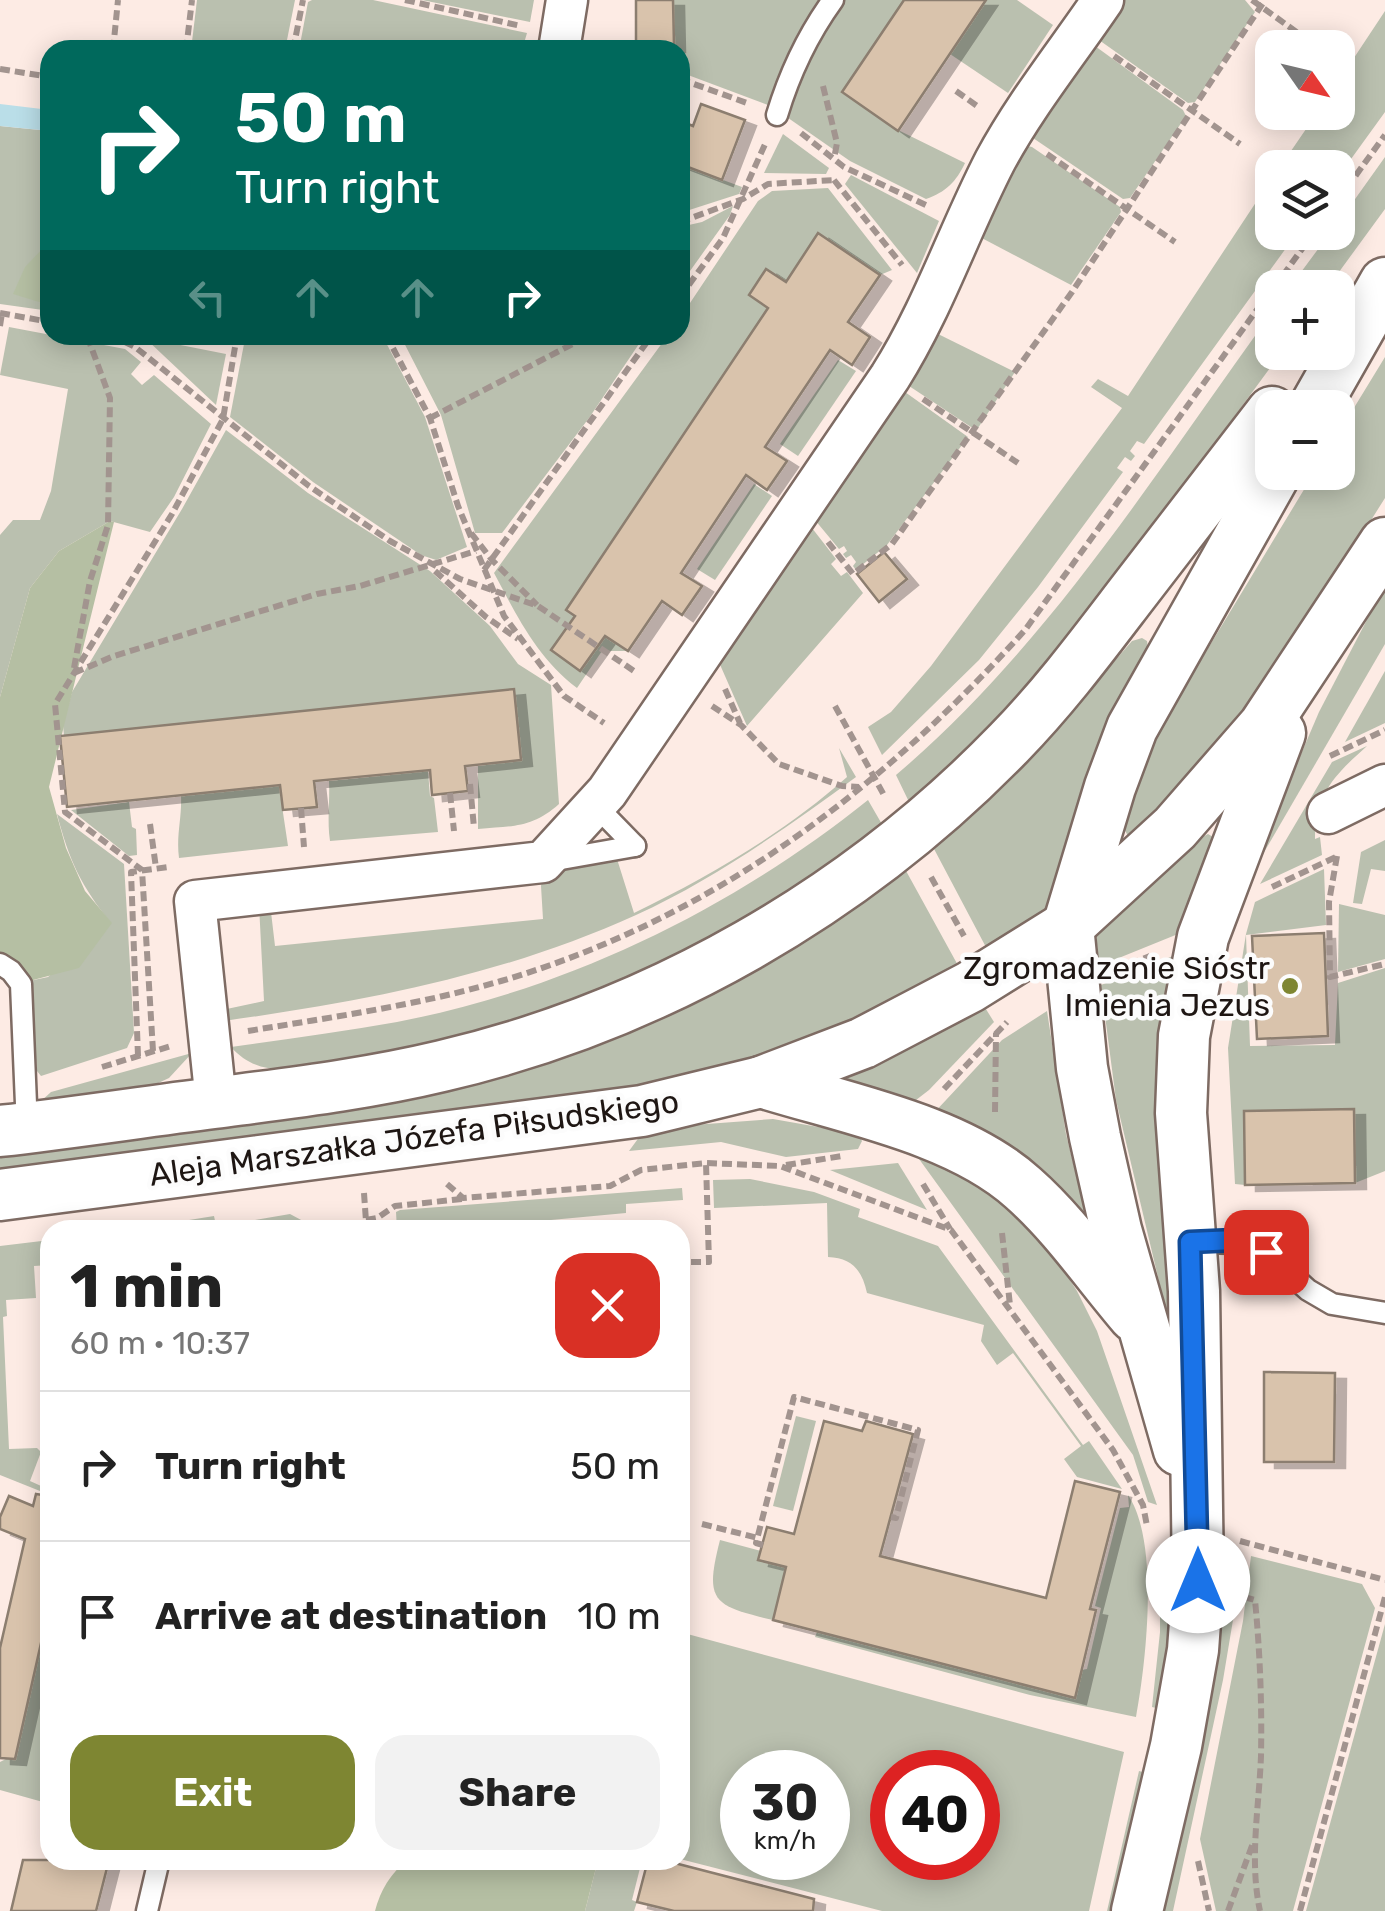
<!DOCTYPE html>
<html lang="en">
<head>
<meta charset="utf-8">
<style>
	:root { --surface:#fff; --page:#f2f2f2; --text:#222; --muted:#767676; --line:#e0e0e0; --accent:#7e8632 }
	body { margin:0; font-family:Rubik,sans-serif; background:var(--page); color:var(--text); height:100vh; display:flex; flex-direction:column; font-size:38px; white-space:nowrap }
	* { box-sizing:border-box; margin:0 }
	p { font-size:32px; color:var(--muted) }
	.icon { flex:none; width:55px; height:55px; fill:none; stroke:currentColor; stroke-width:2; stroke-linecap:round; stroke-linejoin:round }
	.map { position:relative; flex:1; overflow:hidden }
	.side { position:absolute; left:40px; top:1220px; width:650px; height:650px; display:flex; flex-direction:column; background:var(--surface); border-radius:30px; box-shadow:0 5px 25px #0003 }
	.side>* { flex:none }
	.hud { position:absolute; left:40px; top:40px; width:650px; height:305px; border-radius:30px; box-shadow:0 5px 25px #0003; background:#00695c; color:#fff; overflow:hidden }
	.needle { width:65px; rotate:124deg }
	.tools { position:absolute; left:1255px; top:30px; display:grid; gap:20px }
	.tools a { display:grid; place-items:center; width:100px; height:100px; border-radius:20px; background:var(--surface); box-shadow:0 5px 25px #0003; font-size:50px }
	.speed { position:absolute; left:720px; top:1750px; display:flex; gap:20px; font-size:50px; font-weight:700; text-align:center }
	.speed>* { display:grid; place-content:center; width:130px; height:130px; border-radius:50%; background:var(--surface); box-shadow:0 5px 25px #0003; line-height:1 }
	.speed small { font-size:25px; font-weight:400 }
	.speed .limit { border:15px solid #d22; background:#fff; color:#111 }
	.pin { position:absolute; display:grid; place-items:center; width:85px; height:85px; color:#fff; margin:-42px; border-radius:20px; box-shadow:0 5px 15px #0006 }
	.me { position:absolute; width:110px; margin:-55px; rotate:0deg; stroke-linejoin:round; filter:drop-shadow(0 0 8px #0008) }
	.turn { display:flex; align-items:center; gap:35px; height:210px; padding:0 30px; font-size:45px }
	.turn .icon { width:130px; height:130px; stroke-width:2.5 }
	.turn b { display:block; font-size:70px; line-height:85px }
	.lanes { display:flex; align-items:center; height:95px; padding:0 30px; background:#0003; justify-content:center; gap:50px; direction:ltr }
	.lanes .off { opacity:.35 }
	.round { display:grid; place-items:center; flex:none; width:105px; height:105px; border-radius:30px; background:var(--page) }
	.overview { display:flex; align-items:center; justify-content:space-between; height:170px; padding:0 30px }
	h1 { font-size:60px; font-weight:700; line-height:75px }
	.action { display:flex; gap:20px; margin-top:auto; padding:20px 30px }
	.action a { flex:1; height:115px; border-radius:30px; background:var(--accent); color:#fff; font-size:40px; font-weight:700; line-height:115px; text-align:center }
	.action a+a { background:var(--page); color:var(--text) }
	ul { padding:0; list-style:none }
	li { display:flex; align-items:center; gap:30px; height:150px; padding:0 30px; border-top:2px solid var(--line) }
	li div { flex:1 }
	li b { display:block; font-size:38px }
	li em { font-style:normal }
	.map>svg:first-child { display:block }
</style>
</head>
<body>
<div class="map">
<svg width="1385" height="1911" viewBox="0 0 1385 1911">
	<defs>
		<filter id="shadow"><feDropShadow dx="11" dy="6" stdDeviation="0" flood-color="#0004"/></filter>
	</defs>
	<rect width="100%" height="100%" fill="#fdebe4"/>
	<g fill="#bac0af" fill-rule="evenodd">
		<polygon points="197,0 295,0 285,50 191,50"/>
		<polygon points="312,0 373,0 527,33 522,50 299,50 308,2"/>
		<polygon points="422,0 534,0 530,22"/>
		<polygon points="673,0 825,0 773,107 680,72 680,50 644,50 647,46 674,46"/>
		<path d="M845 0H904L842 93 898 130 965 163C956 182 946 192 926 199L850 161 781 113 806 56Z"/>
		<polygon points="986,0 1017,0 1053,25 1008,93 950,54"/>
		<polygon points="1119,0 1245,0 1255,12 1195,102 1188,103 1099,40"/>
		<polygon points="1385,11 1385,112 1338,177 1338,168 1280,167 1317,113 1338,112 1338,82"/>
		<polygon points="1095,46 1183,110 1186,116 1130,198 1123,199 1033,138 1030,132"/>
		<polygon points="0,126 50,131 50,311 0,304"/>
		<polygon points="783,134 829,168 826,174 764,173"/>
		<polygon points="1023,145 1032,147 1120,207 1121,212 1071,285 976,235"/>
		<polygon points="1385,157 1385,209 1328,287 1290,287 1330,233 1338,232 1338,223"/>
		<polygon points="680,164 742,187 739,194 680,213"/>
		<polygon points="851,175 939,221 917,273 845,184"/>
		<polygon points="1272,178 1272,232 1297,233 1144,444 1137,441 1130,451 1135,456 1131,461 1125,457 1117,468 1123,472 1038,587 979,660 882,755 868,727 891,712 931,666 1122,408 1091,387 1098,379 1128,396"/>
		<path d="M828 188 892 270 880 275 818 234 567 610 628 651H602L577 688C537 658 517 616 494 573L668 335H680V318L758 201 772 191Z"/>
		<polygon points="733,206 730,215 680,285 680,227 702,222"/>
		<path d="M1272 312V352L1281 353 1115 579 1008 712 910 804 896 775C1048 646 1156 472 1272 312Z"/>
		<polygon points="9,327 125,349 141,362 131,374 142,385 154,375 211,424 174,497 150,532 110,521 59,551 30,588 0,697 0,535 13,520 40,520 51,491 68,389 0,375"/>
		<polygon points="934,332 1015,372 978,428 971,427 900,380"/>
		<polygon points="252,335 382,335 425,417 467,547 436,560 421,555 313,482 230,417 244,344"/>
		<polygon points="400,335 645,335 589,418 502,533 475,533 441,415"/>
		<polygon points="145,338 226,354 216,405"/>
		<polygon points="1385,357 1385,498 1284,658 1180,798 1134,835 1128,836 1122,825 1152,741 1314,473 1338,472 1338,434"/>
		<polygon points="838,360 856,371 798,456 780,444"/>
		<polygon points="898,387 968,437 887,545 856,570 853,566 856,562 851,555 846,558 843,554 847,551 844,546 839,549 810,514"/>
		<path d="M226 430 308 493 430 571 490 626 518 664 551 685 559 804C532 828 513 826 478 829V766L522 760 514 689 64 736 63 725 72 692 182 509Z"/>
		<polygon points="754,484 772,496 715,580 697,569"/>
		<polygon points="805,519 836,559 831,564 841,576 847,572 863,593 747,726 714,651"/>
		<polygon points="1385,585 1385,644 1245,885 1319,712"/>
		<polygon points="1142,638 1147,641 1148,648 1114,711 1052,906 988,951 933,847 1024,765 1132,641"/>
		<polygon points="1385,671 1385,723 1345,742"/>
		<path d="M1367 746C1336 774 1315 793 1315 839L1320 837 1322 855 1260 884 1332 762Z"/>
		<path d="M839 748 856 777C786 828 715 879 636 915 504 975 366 1001 224 1021L222 1010 264 1001 259 905 271 912 275 946 543 919 541 886 545 867 617 859 634 913C710 876 784 833 847 777Z"/>
		<path d="M428 771 430 796 434 798 438 832 330 841C327 820 330 802 329 781Z"/>
		<path d="M279 786 288 846 179 858C176 835 182 819 181 796Z"/>
		<path d="M868 800 883 826C832 863 781 901 725 933 612 997 480 1040 351 1059 307 1065 264 1084 231 1047 286 1039 342 1032 397 1022 568 989 732 909 868 800Z"/>
		<polygon points="129,802 132,827 136,829 137,855 129,856 71,810"/>
		<path d="M57 814 124 864 134 1033 127 1048 41 1076 37 1071 29 981 48 977 111 923C81 886 69 860 57 814Z"/>
		<polygon points="1208,834 1213,837 1212,842 1178,934 1099,966 1096,933 1197,840"/>
		<polygon points="1385,840 1385,871 1371,869 1362,904 1353,903 1361,852"/>
		<polygon points="905,869 960,969 802,1050 640,1089 0,1171 0,1155 594,1045 709,995 783,953"/>
		<polygon points="1324,869 1326,925 1246,935 1250,1046 1335,1045 1338,983 1385,968 1385,1171 1355,1183 1354,1109 1244,1111 1245,1185 1235,1184 1228,1048 1246,934 1255,902"/>
		<polygon points="1339,904 1385,915 1385,959 1338,972"/>
		<polygon points="1173,956 1159,1037 1156,1113 1180,1341 1171,1332 1116,1100 1101,985"/>
		<polygon points="984,1006 994,1022 929,1090 907,1107 844,1080"/>
		<polygon points="1047,1011 1066,1134 1089,1228 932,1115 1002,1040"/>
		<polygon points="192,1053 169,1078 152,1086 39,1103 51,1092"/>
		<polygon points="773,1119 858,1134 862,1141 858,1149 786,1157 721,1142 629,1151 640,1136 693,1125"/>
		<polygon points="914,1152 997,1193 1054,1255 1077,1291 1097,1331 1157,1505 1148,1502 1133,1455"/>
		<polygon points="898,1163 927,1210 830,1170"/>
		<path d="M750 1179 814 1192 860 1209 858 1217 938 1246 1083 1445 1089 1441 1122 1489 1077 1477 1064 1459 1081 1446 1013 1353 997 1365 981 1341 984 1325 867 1293C862 1270 852 1258 828 1257L827 1203 714 1208 713 1180Z"/>
		<polygon points="682,1188 683,1200 626,1204 626,1213 507,1224 507,1228 397,1230 396,1212 400,1210"/>
		<polygon points="290,1214 303,1221 303,1230 253,1230 255,1220"/>
		<polygon points="214,1216 217,1230 125,1230 133,1229"/>
		<polygon points="50,1240 50,1265 34,1266 36,1298 6,1300 7,1316 3,1317 9,1449 37,1448 41,1452 30,1481 50,1490 50,1495 0,1475 0,1246"/>
		<polygon points="796,1416 816,1421 793,1511 773,1506"/>
		<path d="M1128 1495C1160 1542 1146 1663 1136 1717L1030 1695 815 1637 817 1632 1075 1697 1081 1670 1087 1669 1101 1608 1095 1606 1120 1508 1129 1507Z"/>
		<path d="M720 1540 761 1551 786 1567 773 1620C713 1606 704 1602 720 1540Z"/>
		<polygon points="1168,1556 1169,1631 1160,1709 1152,1707 1160,1632 1160,1563"/>
		<polygon points="1251,1556 1362,1584 1375,1608 1293,1911 1216,1911 1200,1839 1243,1621"/>
		<polygon points="1232,1559 1240,1561 1240,1578 1223,1680 1173,1911 1161,1911 1217,1659"/>
		<polygon points="50,1603 50,1804 0,1790 0,1762 16,1754"/>
		<polygon points="1385,1624 1385,1911 1306,1911"/>
		<path d="M680 1632 1124 1752 1089 1911H882L680 1859ZM828 1772V1858H742V1772ZM892 1772H978V1858H892Z"/>
		<polygon points="1139,1771 1146,1773 1115,1911 1107,1911"/>
		<polygon points="598,1860 642,1860 632,1900 637,1902 634,1911 585,1911"/>
	</g>
	<g fill="#b5bfa3">
		<polygon points="50,241 50,302 39,302 13,294 25,267"/>
		<polygon points="110,521 114,522 49,787 66,848 85,891 112,923 79,968 10,986 0,977 0,697 30,588 59,551"/>
		<path d="M408 1860H598L585 1911H375C380 1891 391 1872 408 1860Z"/>
	</g>
	<polygon fill="#badee8" points="0,104 50,110 50,131 0,126"/>
	<g fill="#d9c3ac" stroke="#8c7e6f" stroke-width="2.5" filter="url(#shadow)">
		<polygon points="636,0 673,0 674,46 636,47"/>
		<polygon points="904,0 986,0 898,131 842,92"/>
		<polygon points="701,104 745,120 722,180 680,164 680,146 688,124 693,126"/>
		<polygon points="818,233 880,275 848,322 870,337 852,365 830,350 765,447 787,461 767,490 746,475 681,573 702,586 682,615 662,601 628,651 605,636 580,671 551,650 575,616 566,610 768,308 749,295 766,269 786,282"/>
		<polygon points="884,552 907,579 879,602 857,574"/>
		<polygon points="514,689 521,760 465,766 468,791 432,795 430,770 314,781 317,807 283,810 280,785 67,807 60,736"/>
		<polygon points="1324,933 1328,1036 1257,1039 1252,936"/>
		<polygon points="1354,1109 1355,1183 1245,1185 1244,1111"/>
		<polygon points="1264,1372 1335,1373 1334,1462 1264,1462"/>
		<polygon points="824,1421 862,1431 866,1421 913,1434 880,1556 1046,1598 1075,1481 1120,1492 1090,1609 1096,1610 1075,1698 773,1620 786,1567 758,1560 767,1527 794,1534"/>
		<polygon points="36,1494 50,1496 50,1603 15,1759 0,1758 0,1648 25,1539 0,1529 0,1517 9,1496 33,1506"/>
		<polygon points="23,1860 109,1860 96,1911 11,1911"/>
		<polygon points="648,1860 663,1860 814,1899 813,1911 674,1911 637,1902"/>
	</g>
	<g fill="none" stroke-linecap="round" stroke-linejoin="round">
		<g stroke="#7e6b63" stroke-width="25">
			<g id="service">
				<path d="M777 115C790 72 807 36 833 0"/>
				<polyline points="596,806 635,846"/>
				<polyline points="550,861 635,846"/>
				<polyline points="0,964 11,971 21,984 27,1128"/>
				<polyline points="1190,1242 1248,1243 1266,1252 1308,1290 1332,1304 1385,1313"/>
				<polyline points="147,1911 159,1860"/>
			</g>
		</g>
		<g stroke="#7e6b63" stroke-width="45">
			<g id="minor">
				<polyline points="559,50 567,0"/>
				<polyline points="1328,813 1385,785"/>
				<path d="M216 1102 195 901 543 862 607 792 890 377C933 309 958 233 995 161 1025 105 1067 53 1103 0"/>
			</g>
		</g>
		<g stroke="#7e6b63" stroke-width="55">
			<g id="tertiary">
				<polyline points="1314,408 1385,283"/>
				<path d="M761 1082C844 1108 958 1129 1023 1188 1065 1225 1098 1274 1134 1316"/>
				<path d="M0 1131C71 1123 142 1112 214 1103 290 1093 367 1084 442 1066 656 1016 856 901 1009 743 1054 697 1092 646 1131 595 1178 534 1225 473 1272 412"/>
				<polyline points="0,1195 642,1111 761,1082 863,1043 970,987 1068,926 1175,828 1264,726 1385,543"/>
				<polyline points="1179,1450 1116,1230 1095,1137 1082,1068 1068,926 1110,787 1132,728 1276,472"/>
				<polyline points="1137,1911 1176,1746 1193,1650 1198,1581 1194,1291 1181,1113 1184,1036 1203,937 1280,733"/>
			</g>
		</g>
		<g stroke="#a2948f" stroke-width="6" stroke-dasharray="10 5" stroke-linecap="butt">
			<polyline points="405,0 521,26"/>
			<polyline points="1252,0 1309,41"/>
			<polyline points="113,50 118,0"/>
			<polyline points="186,50 192,0"/>
			<polyline points="293,50 303,0"/>
			<polyline points="1114,56 1240,144"/>
			<polyline points="0,69 50,77"/>
			<polyline points="680,79 747,103"/>
			<polyline points="823,86 837,143 834,159"/>
			<polyline points="956,91 980,108"/>
			<polyline points="801,133 844,167 928,206"/>
			<polyline points="1047,154 1175,242"/>
			<polyline points="834,180 902,265"/>
			<polyline points="1338,200 1385,135"/>
			<polyline points="680,222 743,199 768,184 834,180"/>
			<polyline points="1274,288 1314,232"/>
			<polyline points="680,297 723,238 766,142"/>
			<polyline points="0,313 50,322"/>
			<polyline points="0,326 2,313"/>
			<polyline points="111,335 135,347 309,486 390,541 460,579 538,606 637,673"/>
			<polyline points="212,335 236,339"/>
			<polyline points="386,335 430,418 458,506 504,616 564,696 604,723"/>
			<polyline points="923,399 1018,463"/>
			<polyline points="430,418 590,335"/>
			<polyline points="471,533 492,560 537,605"/>
			<polyline points="828,542 853,574 892,544 1072,292 1265,0"/>
			<polyline points="484,570 652,335"/>
			<polyline points="435,571 486,617 518,639"/>
			<polyline points="74,668 90,581 108,525 110,398 89,341 91,335"/>
			<polyline points="74,673 114,656 317,594 360,586 476,551"/>
			<polyline points="725,689 740,723"/>
			<polyline points="712,706 741,725 779,764 842,786 859,787"/>
			<polyline points="835,706 885,797"/>
			<polyline points="1330,756 1385,730"/>
			<polyline points="470,784 474,828"/>
			<polyline points="450,793 454,831"/>
			<polyline points="301,808 304,847"/>
			<polyline points="150,824 156,868"/>
			<polyline points="1337,856 1329,902 1330,977 1385,964"/>
			<polyline points="931,877 964,936"/>
			<polyline points="1272,887 1338,856"/>
			<polyline points="1116,970 1150,956"/>
			<path d="M248 1031C333 1017 419 1005 501 981 712 919 880 791 1025 630L1272 289"/>
			<polyline points="153,1051 142,870 65,812 55,704 172,514 223,419 237,335"/>
			<polyline points="138,1056 131,872 169,867"/>
			<polyline points="102,1067 171,1046"/>
			<polyline points="944,1089 1007,1022"/>
			<polyline points="995,1112 996,1033"/>
			<polyline points="786,1165 842,1156"/>
			<polyline points="447,1184 463,1198 610,1186 641,1170 706,1163 780,1166 951,1230 1113,1450 1143,1505 1147,1526"/>
			<polyline points="923,1184 950,1229"/>
			<polyline points="364,1193 366,1221"/>
			<polyline points="366,1220 377,1218 395,1206 462,1199"/>
			<polyline points="1002,1233 1010,1305"/>
			<polyline points="691,1262 709,1262 706,1163"/>
			<polyline points="702,1524 758,1538"/>
			<polyline points="1240,1541 1385,1580"/>
			<polyline points="763,1545 756,1543 794,1397 918,1430 896,1518 891,1517"/>
			<path d="M1244 1597 1255 1600C1260 1652 1262 1704 1261 1756 1259 1808 1249 1860 1260 1911"/>
			<polyline points="1198,1861 1209,1911"/>
			<polyline points="1228,1911 1253,1843"/>
			<polyline points="1300,1911 1385,1597"/>
		</g>
		<use href="#service" stroke="#fff" stroke-width="20"/>
		<use href="#minor" stroke="#fff" stroke-width="40"/>
		<use href="#tertiary" stroke="#fff" stroke-width="50"/>
	</g>
	<g fill="none" stroke-linecap="round" stroke-linejoin="round">
		<g stroke="#114b97" stroke-width="25">
			<polyline id="route" points="1198,1581 1190,1242 1235,1240 1266,1252"/>
		</g>
		<use href="#route" stroke="#1a73e8" stroke-width="18"/>
	</g>
	<circle fill="#7e8632" stroke="#fcfcfc" stroke-width="4" cx="1290" cy="986" r="10"/>
	<g text-anchor="middle" dominant-baseline="central" stroke-width="9" stroke-linejoin="round" paint-order="stroke">
		<g font-size="32" fill="#1e1613" stroke="#fcfcfc" text-anchor="end">
			<text x="1270" y="968">Zgromadzenie Sióstr<tspan x="1270" dy="37">Imienia Jezus</tspan></text>
		</g>
		<g font-size="32" fill="#1e1613" stroke="#fcfcfc">
			<text transform="translate(414 1138) rotate(-8)">Aleja Marszałka Józefa Piłsudskiego</text>
		</g>
	</g>
</svg>
<div class="tools">
<a><svg class="needle" viewBox="-14 -14 28 28"><path d="M0-13l5 13h-10z" fill="#e53935"/><path d="M0 13l5-13h-10z" fill="#767676"/></svg></a>
<a><svg class="icon" aria-label="layers" viewBox="0 0 24 24"><path d="M12 4l9 5-9 5-9-5zM3 14l9 5 9-5"/></svg></a>
<a>+</a>
<a>−</a>
</div>
<div class="speed"><div>30<small>km/h</small></div><div class="limit">40</div></div>
<div class="pin" style="left:1266px;top:1252px;background:#d93025"><svg class="icon" aria-label="arrive" viewBox="0 0 24 24"><path d="M6 21V4h12l-3 4 3 4H6"/></svg></div>
<svg class="me" style="left:1198px;top:1581px" viewBox="-20 -20 40 40"><circle r="19" fill="#fff"/><path d="M0-13L10 11 0 6-10 11z" fill="#1a73e8"/></svg>
<div class="hud">
<div class="turn"><svg class="icon" aria-label="right" viewBox="0 0 24 24"><path d="M7 20v-9h11M14 6l5 5-5 5"/></svg><div><b>50 m</b>Turn right</div></div>
<div class="lanes"><svg class="icon off" aria-label="left" viewBox="0 0 24 24"><path d="M17 20v-9H6M10 6l-5 5 5 5"/></svg><svg class="icon off" aria-label="ahead" viewBox="0 0 24 24"><path d="M12 20V5M6 11l6-6 6 6"/></svg><svg class="icon off" aria-label="ahead" viewBox="0 0 24 24"><path d="M12 20V5M6 11l6-6 6 6"/></svg><svg class="icon" aria-label="right" viewBox="0 0 24 24"><path d="M7 20v-9h11M14 6l5 5-5 5"/></svg></div>
</div>
<section class="side">
<div class="overview"><div><h1>1 min</h1><p>60 m · 10:37</p></div><a class="round" style="background:#d93025;color:#fff"><svg class="icon" aria-label="close" viewBox="0 0 24 24"><path d="M6 6l12 12M18 6L6 18"/></svg></a></div>
<ul>
<li><svg class="icon" aria-label="right" viewBox="0 0 24 24"><path d="M7 20v-9h11M14 6l5 5-5 5"/></svg><div><b>Turn right</b></div><em>50 m</em></li>
<li><svg class="icon" aria-label="arrive" viewBox="0 0 24 24"><path d="M6 21V4h12l-3 4 3 4H6"/></svg><div><b>Arrive at destination</b></div><em>10 m</em></li>
</ul>
<div class="action"><a>Exit</a><a>Share</a></div>
</section>
</div>
</body>
</html>
